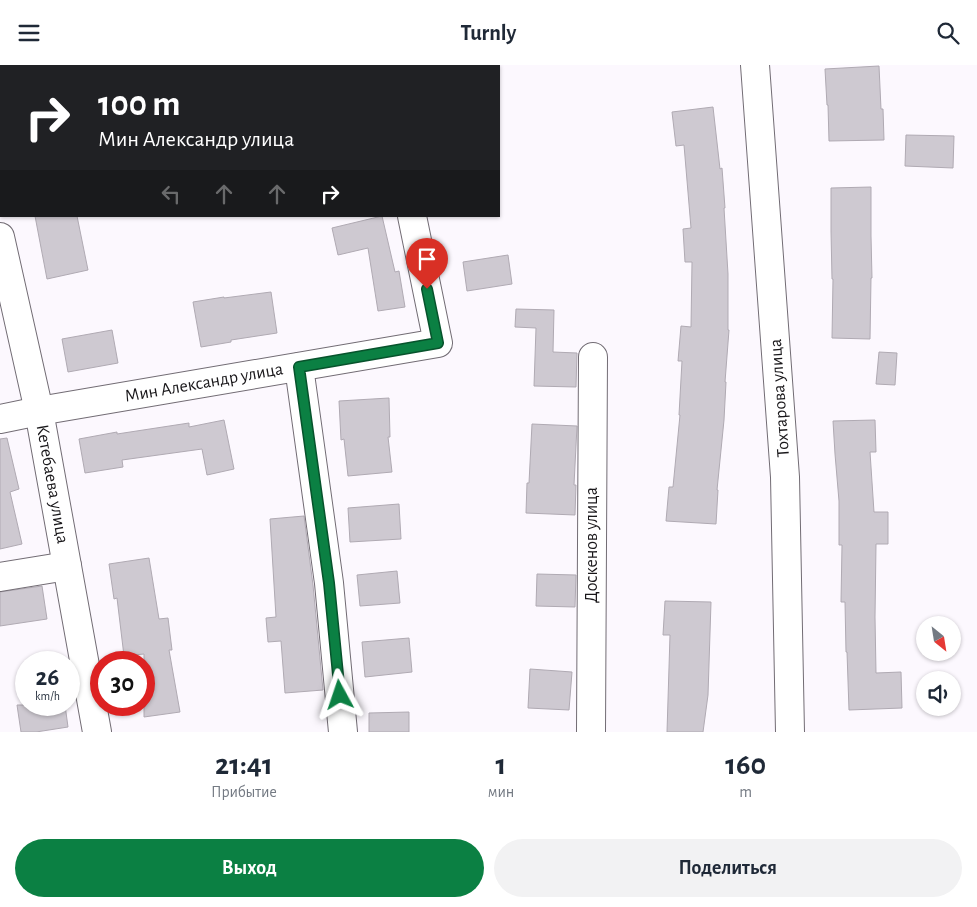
<!DOCTYPE html>
<html lang="ru">
<head>
<meta charset="utf-8">
<style>
	:root { --surface:#fff; --page:#f2f2f3; --text:#1f2937; --muted:#747a83; --accent:#0b8043 }
	body { margin:0; font-family:"Alegreya Sans",sans-serif; background:var(--page); color:var(--text); height:100vh; display:flex; flex-direction:column; font-size:19px; white-space:nowrap }
	* { box-sizing:border-box; margin:0 }
	p { font-size:16px; color:var(--muted) }
	.icon { flex:none; width:28px; height:28px; fill:none; stroke:currentColor; stroke-width:2; stroke-linecap:round; stroke-linejoin:round }
	.map { position:relative; height:667px; overflow:hidden }
	.side { display:flex; flex-direction:column; background:var(--surface); flex:1 }
	.side>* { flex:none }
	.banner { position:absolute; left:0px; top:0px; width:500px; height:152px; box-shadow:0 1px 4px #0004; background:#202124; color:#fff; overflow:hidden }
	.needle { width:32px; rotate:150deg }
	.tools { position:absolute; left:916px; top:551px; display:grid; gap:10px }
	.tools a { display:grid; place-items:center; width:45px; height:45px; border-radius:50%; background:var(--surface); box-shadow:0 1px 4px #0004; font-size:25px }
	.speed { position:absolute; left:15px; top:586px; display:flex; gap:10px; font-size:25px; font-weight:700; text-align:center }
	.speed>* { display:grid; place-content:center; width:65px; height:65px; border-radius:50%; background:var(--surface); box-shadow:0 1px 4px #0004; line-height:1 }
	.speed small { font-size:12px; font-weight:400 }
	.speed .limit { border:8px solid #d22; background:#fff; color:#111 }
	.pin { position:absolute; display:grid; place-items:center; width:42px; height:42px; color:#fff; margin:-51px -21px; border-radius:50% 50% 50% 0; rotate:-45deg; box-shadow:0 0 5px #0007 }
	.pin .icon { rotate:45deg }
	.me { position:absolute; width:55px; margin:-28px; rotate:355deg; stroke-linejoin:round; filter:drop-shadow(0 0 4px #0008) }
	.turn { display:flex; align-items:center; gap:18px; height:105px; padding:0 15px; font-size:22px }
	.turn .icon { width:65px; height:65px; stroke-width:2.5 }
	.turn b { display:block; font-size:35px; line-height:42px }
	.lanes { display:flex; align-items:center; height:48px; padding:0 15px; background:#0003; justify-content:center; gap:25px; direction:ltr }
	.lanes .off { opacity:.35 }
	.eta { display:flex; justify-content:space-evenly; align-items:center; height:85px; text-align:center }
	.eta b { font-size:30px; font-weight:700; line-height:35px }
	.primary-button { display:flex; gap:10px; margin-top:auto; padding:10px 15px }
	.primary-button a { flex:1; height:58px; border-radius:30px; background:var(--accent); color:#fff; font-size:20px; font-weight:700; line-height:58px; text-align:center }
	.primary-button a+a { background:var(--page); color:var(--text) }
	header { display:flex; justify-content:space-between; align-items:center; height:65px; padding:0 15px; background:var(--surface); font-size:22px; font-weight:700 }
	.map>svg:first-child { display:block }
</style>
</head>
<body>
<header><svg class="icon" aria-label="menu" viewBox="0 0 24 24"><path d="M4 6h16M4 12h16M4 18h16"/></svg>Turnly<svg class="icon" aria-label="search" viewBox="0 0 24 24"><circle cx="10" cy="10" r="6"/><path d="M15 15l6 6"/></svg></header>
<div class="map">
<svg width="977" height="667" viewBox="0 0 977 667">
	<rect width="100%" height="100%" fill="#fcf8fe"/>
	<g fill="#cec9d1" stroke="#b0aab3">
		<polygon points="879,1 881,44 883,44 884,75 829,76 828,40 827,40 825,4"/>
		<polygon points="713,42 720,104 722,103 725,143 724,143 728,209 728,265 729,265 725,317 726,317 724,355 717,425 718,425 716,459 666,456 669,422 673,422 680,350 679,350 682,296 678,296 681,261 691,262 692,197 685,197 683,164 691,163 684,80 676,81 672,47"/>
		<polygon points="906,70 954,71 953,103 905,101"/>
		<polygon points="871,122 871,171 872,213 871,213 870,274 832,273 833,214 832,214 831,166 831,123"/>
		<polygon points="35,151 77,151 88,205 47,214"/>
		<polygon points="382,151 395,207 399,206 405,242 378,246 368,183 338,190 332,163"/>
		<polygon points="508,190 512,219 467,226 463,197"/>
		<polygon points="271,227 277,268 231,275 231,277 201,282 193,237 224,232 224,233"/>
		<polygon points="516,244 554,245 553,287 577,288 576,322 534,321 536,263 515,262"/>
		<polygon points="112,265 118,298 68,307 62,274"/>
		<polygon points="879,287 897,288 895,320 876,319"/>
		<polygon points="389,333 390,372 388,372 392,407 348,411 344,374 341,375 339,336"/>
		<polygon points="224,355 234,404 207,410 202,384 122,395 123,402 85,408 79,374 117,367 117,369 189,358 189,362"/>
		<polygon points="875,355 876,387 870,387 874,447 888,447 888,479 876,479 875,552 876,608 901,607 902,643 849,645 847,587 846,587 845,537 841,537 842,480 839,480 839,436 835,389 833,356"/>
		<polygon points="532,359 577,361 574,420 576,420 575,450 526,448 527,418 529,418"/>
		<polygon points="7,373 19,424 10,427 22,479 0,484 0,374"/>
		<polygon points="399,439 401,474 350,477 348,443"/>
		<polygon points="304,451 313,520 323,625 285,628 281,576 268,577 266,553 276,552 270,454"/>
		<polygon points="149,493 159,554 168,553 172,585 169,585 180,647 144,652 144,589 124,591 117,533 114,534 109,499"/>
		<polygon points="397,506 400,538 360,541 357,510"/>
		<polygon points="537,509 576,510 575,542 536,541"/>
		<polygon points="42,521 47,554 0,561 0,527"/>
		<polygon points="665,536 711,537 708,630 703,667 667,667 670,570 663,570"/>
		<polygon points="409,573 412,607 365,612 362,577"/>
		<polygon points="530,604 572,607 569,645 528,643"/>
		<polygon points="17,640 65,640 68,662 36,667 21,667"/>
		<polygon points="409,647 409,667 369,667 369,648"/>
	</g>
	<g fill="none" stroke-linecap="round" stroke-linejoin="round">
		<g stroke="#726c74" stroke-width="30">
			<g id="minor">
				<polyline points="381,0 381,1"/>
				<polyline points="755,0 785,412 790,667"/>
				<polyline points="0,172 39,346 97,667"/>
				<polyline points="299,302 329,518 343,667"/>
				<polyline points="0,354 39,346 438,278 412,151"/>
				<polyline points="0,512 67,501"/>
				<polyline points="591,667 593,292"/>
			</g>
		</g>
		<use href="#minor" stroke="#fff" stroke-width="28"/>
	</g>
	<g fill="none" stroke-linecap="round" stroke-linejoin="round">
		<g stroke="#07532c" stroke-width="12">
			<polyline id="route" points="340,630 329,518 299,302 438,278 427,224"/>
		</g>
		<use href="#route" stroke="#0b8043" stroke-width="9"/>
	</g>
	<g text-anchor="middle" dominant-baseline="central" stroke-width="4" stroke-linejoin="round" paint-order="stroke">
		<g font-size="18" fill="#19171a" stroke="#fff">
			<text transform="translate(204 318) rotate(-10)">Мин Александр улица</text>
			<text transform="translate(780 333) rotate(-94)">Тохтарова улица</text>
			<text transform="translate(52 419) rotate(80)">Кетебаева улица</text>
			<text transform="translate(592 480) rotate(-90)">Доскенов улица</text>
		</g>
	</g>
</svg>
<div class="tools">
<a><svg class="needle" viewBox="-14 -14 28 28"><path d="M0-13l5 13h-10z" fill="#e53935"/><path d="M0 13l5-13h-10z" fill="#747a83"/></svg></a>
<a><svg class="icon" aria-label="sound" viewBox="0 0 24 24"><path d="M4 9h4l5-4v14l-5-4H4zM17 9q2 3 0 6"/></svg></a>
</div>
<div class="speed"><div>26<small>km/h</small></div><div class="limit">30</div></div>
<div class="pin" style="left:427px;top:224px;background:#d93025"><svg class="icon" aria-label="arrive" viewBox="0 0 24 24"><path d="M6 21V4h12l-3 4 3 4H6"/></svg></div>
<svg class="me" style="left:340px;top:630px" viewBox="-20 -20 40 40"><path d="M0-17L14 15 0 8-14 15z" fill="#0b8043" stroke="#fff" stroke-width="4"/></svg>
<div class="banner">
<div class="turn"><svg class="icon" aria-label="right" viewBox="0 0 24 24"><path d="M7 20v-9h11M14 6l5 5-5 5"/></svg><div><b>100 m</b>Мин Александр улица</div></div>
<div class="lanes"><svg class="icon off" aria-label="left" viewBox="0 0 24 24"><path d="M17 20v-9H6M10 6l-5 5 5 5"/></svg><svg class="icon off" aria-label="ahead" viewBox="0 0 24 24"><path d="M12 20V5M6 11l6-6 6 6"/></svg><svg class="icon off" aria-label="ahead" viewBox="0 0 24 24"><path d="M12 20V5M6 11l6-6 6 6"/></svg><svg class="icon" aria-label="right" viewBox="0 0 24 24"><path d="M7 20v-9h11M14 6l5 5-5 5"/></svg></div>
</div>
</div>
<section class="side">
<div class="eta">
<div><b>21:41</b><p>Прибытие</p></div>
<div><b>1</b><p>мин</p></div>
<div><b>160</b><p>m</p></div>
</div>
<div class="primary-button"><a>Выход</a><a>Поделиться</a></div>
</section>
</body>
</html>
